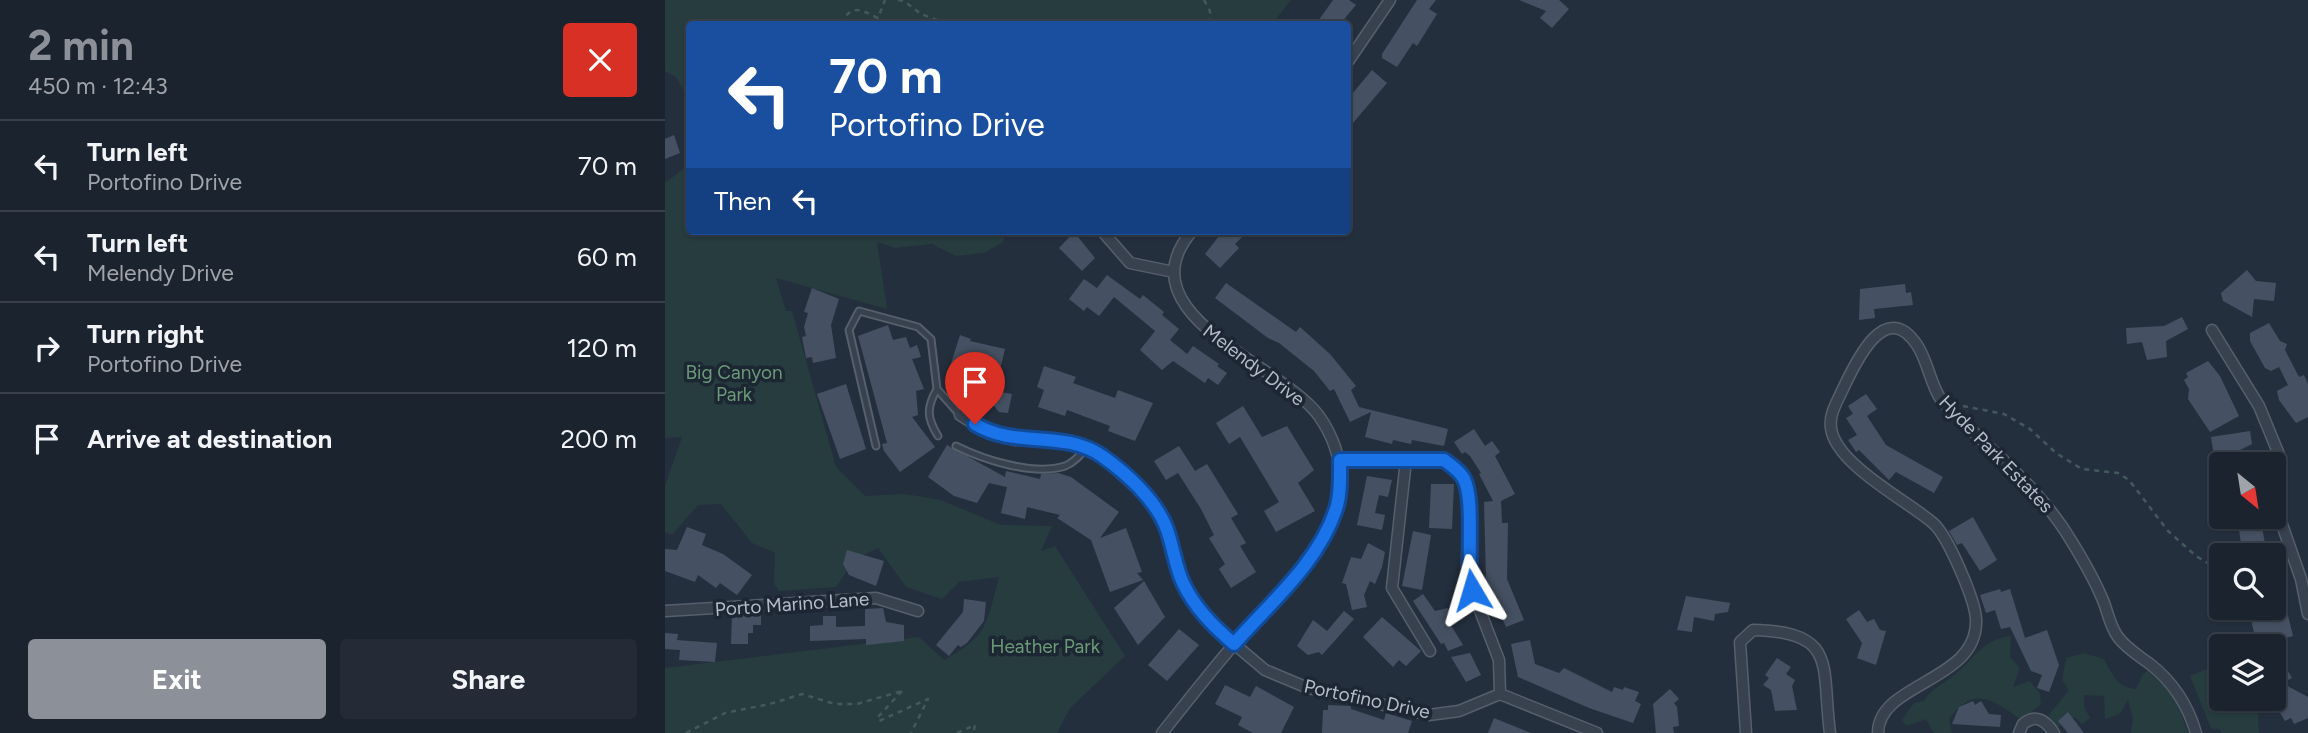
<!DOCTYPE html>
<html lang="en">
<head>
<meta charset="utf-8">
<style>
	:root { --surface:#1b232e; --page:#242b36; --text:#f1f3f6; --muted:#a0a4aa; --line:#39404a; --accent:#8c9099 }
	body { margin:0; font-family:Figtree,sans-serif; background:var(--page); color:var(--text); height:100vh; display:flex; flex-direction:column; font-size:26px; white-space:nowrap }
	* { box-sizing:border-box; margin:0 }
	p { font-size:23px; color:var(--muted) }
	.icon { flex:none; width:38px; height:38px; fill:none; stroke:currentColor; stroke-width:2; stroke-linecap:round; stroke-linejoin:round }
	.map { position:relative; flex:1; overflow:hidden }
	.drawer { display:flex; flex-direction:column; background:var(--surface); width:665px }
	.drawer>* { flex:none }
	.banner { position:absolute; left:21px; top:21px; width:665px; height:214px; border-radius:7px; box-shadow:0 2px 5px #0004,0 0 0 2px var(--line); background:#1a4fa0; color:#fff; overflow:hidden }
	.needle { width:46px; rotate:150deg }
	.tools { position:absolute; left:1544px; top:452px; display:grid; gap:14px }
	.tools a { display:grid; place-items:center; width:77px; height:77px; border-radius:7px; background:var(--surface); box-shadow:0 2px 5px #0004,0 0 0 2px var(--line); font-size:35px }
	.pin { position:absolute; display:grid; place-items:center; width:60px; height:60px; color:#fff; margin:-72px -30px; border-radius:50% 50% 50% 0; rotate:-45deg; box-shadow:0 0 7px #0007 }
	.pin .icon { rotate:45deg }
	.me { position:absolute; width:77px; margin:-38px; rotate:353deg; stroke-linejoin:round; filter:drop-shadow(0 0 5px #0008) }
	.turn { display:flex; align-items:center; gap:24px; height:147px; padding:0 28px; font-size:32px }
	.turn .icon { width:91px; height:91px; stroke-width:2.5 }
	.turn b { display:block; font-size:49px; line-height:60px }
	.then { display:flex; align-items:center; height:66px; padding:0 28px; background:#0003; gap:14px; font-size:26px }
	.round { display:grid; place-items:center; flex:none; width:74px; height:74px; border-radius:7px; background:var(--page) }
	.head { display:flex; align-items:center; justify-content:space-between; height:119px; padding:0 28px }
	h1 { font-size:42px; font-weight:700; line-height:52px; color:var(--accent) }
	.primary-button { display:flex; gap:14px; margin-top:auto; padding:14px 28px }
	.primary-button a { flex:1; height:80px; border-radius:7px; background:var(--accent); color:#fff; font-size:28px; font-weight:700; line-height:80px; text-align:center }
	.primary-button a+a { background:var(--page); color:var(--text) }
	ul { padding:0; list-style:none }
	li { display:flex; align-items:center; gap:21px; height:91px; padding:0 28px; border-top:2px solid var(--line) }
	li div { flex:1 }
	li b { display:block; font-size:26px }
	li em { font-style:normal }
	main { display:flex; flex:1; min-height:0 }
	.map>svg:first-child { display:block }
</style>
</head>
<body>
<main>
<section class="drawer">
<div class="head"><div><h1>2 min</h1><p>450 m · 12:43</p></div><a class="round" style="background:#d93025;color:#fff"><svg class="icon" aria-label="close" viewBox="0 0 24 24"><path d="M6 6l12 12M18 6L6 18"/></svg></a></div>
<ul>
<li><svg class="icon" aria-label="left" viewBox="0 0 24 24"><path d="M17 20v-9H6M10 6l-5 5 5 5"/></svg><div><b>Turn left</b><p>Portofino Drive</p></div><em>70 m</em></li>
<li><svg class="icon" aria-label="left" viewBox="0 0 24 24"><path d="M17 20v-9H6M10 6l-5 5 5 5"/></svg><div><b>Turn left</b><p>Melendy Drive</p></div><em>60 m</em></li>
<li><svg class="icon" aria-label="right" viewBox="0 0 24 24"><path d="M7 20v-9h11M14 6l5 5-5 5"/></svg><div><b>Turn right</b><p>Portofino Drive</p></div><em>120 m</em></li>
<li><svg class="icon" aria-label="arrive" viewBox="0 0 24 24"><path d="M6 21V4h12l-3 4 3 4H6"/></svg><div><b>Arrive at destination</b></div><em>200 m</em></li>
</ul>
<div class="primary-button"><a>Exit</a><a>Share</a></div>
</section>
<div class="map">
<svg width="1643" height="733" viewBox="0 0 1643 733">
	<rect width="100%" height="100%" fill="#242f3e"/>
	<g fill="#263c3f">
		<polygon points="0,0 626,0 607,24 24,24 24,100 11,77 0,71"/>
		<path d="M18 169 24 170V231H341L338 242 319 253 291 256 267 244 231 248 212 242 222 309 111 278 121 311H127L171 467 200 496 240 494 276 500 336 525 387 526 376 551 390 546 460 656 405 708 392 733H0V668L254 637 279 660C324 635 321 625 334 577L294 582 277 599 241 587 213 548 190 559 171 587 114 591 109 584 110 553 87 543 56 504 33 505 7 535 0 532V486L17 437 0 438V183Z"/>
		<path d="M1346 636 1345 657 1355 668 1348 687 1365 681 1375 694 1376 705 1355 719C1327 699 1309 685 1284 719L1287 733H1269L1261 719 1241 726 1237 720 1249 703 1259 701C1266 688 1282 682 1293 672 1311 656 1319 639 1346 636Z"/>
		<path d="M1419 653 1439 659C1448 675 1451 687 1471 689L1478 674 1483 671 1510 696 1523 733H1466L1468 718 1463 700 1455 714 1440 719 1439 696 1419 695V707L1425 718 1417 724 1410 717 1392 728 1383 716 1404 690 1397 680 1401 658Z"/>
		<polygon points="1549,666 1556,669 1556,698 1592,698 1594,733 1556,733 1556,730 1546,728 1525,676"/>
	</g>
	<g fill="#455162">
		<polygon points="668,0 684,0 691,5 675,24 651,24"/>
		<polygon points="752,0 771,0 764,9 772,14 752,46 748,43 732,67 717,58 717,54"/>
		<polygon points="854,0 894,0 904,9 887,28 875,18 881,11"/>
		<polygon points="707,70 722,83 682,130 682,100"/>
		<polygon points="9,135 15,153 0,159 0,139"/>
		<polygon points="558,231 583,231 570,244 574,248 555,268 540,254"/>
		<polygon points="409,232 430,258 417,271 394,248"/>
		<polygon points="1582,270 1591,281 1611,283 1609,301 1589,299 1587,317 1558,301 1556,293"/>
		<polygon points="442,275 475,299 478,295 499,312 497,315 514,329 505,340 522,354 528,346 554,364 552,366 562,373 553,385 543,378 540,383 508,361 497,370 475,350 490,331 449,297 434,316 422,307 419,311 404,299 419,279 432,288"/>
		<polygon points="561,283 631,332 635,327 665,354 691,386 686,390 694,407 783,429 779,446 747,440 746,444 728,440 727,444 700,437 706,412 685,422 669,389 665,391 649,371 614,343 603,338 550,298"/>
		<polygon points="1240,284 1241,293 1246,292 1248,305 1209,309 1210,318 1194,320 1195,289"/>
		<polygon points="147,288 174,299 166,325 171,358 148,363 147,357 141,358 137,337 141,336 139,327 143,313 139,312"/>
		<polygon points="1517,317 1523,329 1501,341 1502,357 1482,360 1477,342 1462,344 1461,328 1499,326"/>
		<polygon points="1604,323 1615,341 1622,344 1620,350 1634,377 1639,375 1643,384 1643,417 1631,423 1614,400 1612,391 1623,385 1614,367 1606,371 1600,368 1585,341 1585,333"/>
		<polygon points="223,325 228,340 241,337 245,348 252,345 256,357 247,359 259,389 251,391 253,415 247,417 270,447 235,472 219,451 217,444 222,443 193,336"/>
		<polygon points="295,335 306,339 305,341 340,349 330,391 347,394 343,413 334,412 315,389 306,388 308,381 283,373"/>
		<polygon points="1543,361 1555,376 1574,416 1545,432 1523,399 1524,389 1519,380 1523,377 1521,373"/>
		<polygon points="379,366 411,377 408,383 450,398 453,390 488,403 470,441 443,431 445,426 402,410 400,416 373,407 379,390 372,387"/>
		<polygon points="181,384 201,449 175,459 152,394"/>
		<polygon points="1201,394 1212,409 1202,416 1221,445 1278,477 1269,493 1231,472 1224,480 1194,450 1191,452 1183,440 1192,435 1181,418 1188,414 1183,406"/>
		<polygon points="578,406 597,437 622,426 649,470 633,483 650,511 611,532 599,511 614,502 575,437 564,444 551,423"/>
		<polygon points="809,429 820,446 827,441 835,452 830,456 850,494 836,501 837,523 843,523 842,579 859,620 841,627 821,579 819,502 828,501 814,474 816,473 805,456 800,452 797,454 789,442"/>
		<polygon points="1585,431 1587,444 1569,453 1549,456 1546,437"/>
		<polygon points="282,445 340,477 341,471 375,479 376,474 393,473 406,477 454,512 435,538 461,528 477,572 472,573 478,580 445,592 426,540 392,518 395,515 362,507 360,519 336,513 342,487 324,483 312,503 289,496 263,477"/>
		<polygon points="514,446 530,471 542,464 573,514 566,518 581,543 575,546 591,572 566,588 554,569 560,564 544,538 549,535 536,509 513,473 501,480 489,461"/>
		<polygon points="1596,451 1598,464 1557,464 1557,460"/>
		<polygon points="702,476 727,480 723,497 714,495 710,513 720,515 717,530 692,525"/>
		<polygon points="766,484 789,484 787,529 764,528"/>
		<polygon points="1572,516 1595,516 1602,555 1587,555 1585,548 1577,550"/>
		<polygon points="1308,517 1332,560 1315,571 1297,543 1292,545 1284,531"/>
		<polygon points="22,527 41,534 37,545 58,554 87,575 72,595 55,583 51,588 33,575 30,582 0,571 0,549 12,550"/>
		<polygon points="748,531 766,535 757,590 737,586"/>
		<polygon points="703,543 720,552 717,567 710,584 705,581 699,595 702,607 687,610 681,584 677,583 686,557 696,559"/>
		<polygon points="182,550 219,561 211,586 184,575 178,564"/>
		<polygon points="479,581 500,617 473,645 449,608"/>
		<polygon points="1335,589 1336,592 1345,589 1360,638 1382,630 1394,665 1384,692 1372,688 1377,675 1366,671 1345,627 1336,629 1330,610 1321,613 1315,595"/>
		<polygon points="758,594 770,611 783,608 789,618 784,622 798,645 783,651 779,643 776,644 748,601"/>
		<polygon points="1021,596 1065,603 1063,612 1050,614 1049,621 1029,617 1027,632 1012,630"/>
		<polygon points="299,599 321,602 319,621 302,643 296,647 293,645 284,656 271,645 298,612"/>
		<polygon points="1583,607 1608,607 1609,610 1621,607 1628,636 1617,639 1618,642 1592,645"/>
		<polygon points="218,608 221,622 239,625 239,641 201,645 201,639 145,641 145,626 158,625 158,616 171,616 171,627 200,626 200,609"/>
		<polygon points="1194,610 1202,622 1209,619 1215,630 1221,631 1211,665 1192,658 1197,643 1181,619"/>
		<polygon points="679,611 689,619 657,655 654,652 643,655 632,646 648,620 662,631"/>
		<polygon points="96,613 96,625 88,625 88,633 83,633 83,644 66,644 67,614"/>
		<polygon points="717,617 756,651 741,666 734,660 728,667 698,637"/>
		<polygon points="514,629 534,645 502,681 483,665"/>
		<polygon points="0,633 13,634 12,640 52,643 50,662 14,660 15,650 0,649"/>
		<polygon points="865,640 870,664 894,673 899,668 947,692 949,687 958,690 959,687 974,692 970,701 976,704 968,723 924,708 853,677 846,644"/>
		<polygon points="1608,645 1627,678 1617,683 1643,697 1643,718 1629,724 1626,718 1620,721 1608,701"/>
		<polygon points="805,653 816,675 801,682 786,657"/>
		<polygon points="1112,658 1126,667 1121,674 1130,680 1127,686 1132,710 1110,711 1106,690 1098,685 1104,678 1100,675"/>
		<polygon points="560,685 585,697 591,686 629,707 616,733 588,733 573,725 577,717 550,704"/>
		<polygon points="1005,689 1014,699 1009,703 1012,707 1014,726 1008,727 1009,733 991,733 988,704"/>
		<polygon points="1308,701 1310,705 1316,701 1324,714 1336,715 1335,727 1287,724 1294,707"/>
		<polygon points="663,705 686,706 686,709 719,720 721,713 747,721 743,733 657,733 658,710 663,710"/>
		<polygon points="1403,712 1419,733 1403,733 1393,721"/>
		<polygon points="829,718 866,733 823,733"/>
	</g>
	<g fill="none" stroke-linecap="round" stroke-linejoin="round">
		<g stroke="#565f6c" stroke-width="9">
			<g id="service">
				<path d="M272 389C261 408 262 418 273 436"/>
				<polyline points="211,446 184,330 194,311 253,327 266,339 272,389 295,415"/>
				<path d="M291 446C319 460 369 476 400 466 409 463 415 455 421 448"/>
			</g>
		</g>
		<g stroke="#565f6c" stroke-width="13">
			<g id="minor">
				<polyline points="682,63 725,0"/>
				<polyline points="437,231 465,263 509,272"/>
				<polyline points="1547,330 1594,406 1615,457 1613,513 1636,579 1643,614"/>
				<polyline points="295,415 325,434 350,440 383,438 407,443 436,456 483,498 500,525 518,583 542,621 600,670 643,688 764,715 794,711 835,694 834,660 807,590 802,566 804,494 799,478 779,460 675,460"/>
				<polyline points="741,460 727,588 765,651"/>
				<polyline points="0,611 211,598 253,611"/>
				<polyline points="835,694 932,733"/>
				<path d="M497 733C521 703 545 672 571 642 604 604 659 556 672 507 680 474 673 443 654 416 617 364 456 315 527 231"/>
				<path d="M1081 733 1075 642 1088 630C1174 632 1156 666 1165 733"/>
				<path d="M1213 733C1213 682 1314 682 1311 619 1310 600 1283 536 1268 523 1244 502 1170 464 1166 428 1164 415 1171 404 1176 393 1188 368 1219 295 1252 345 1263 362 1265 382 1275 398 1281 407 1290 414 1297 421 1336 459 1379 494 1407 542 1418 560 1429 579 1437 598 1443 611 1444 625 1453 637 1461 648 1474 656 1485 664 1508 682 1523 705 1531 733"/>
				<path d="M1354 733 1358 724C1371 713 1381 721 1389 733"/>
			</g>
		</g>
		<g stroke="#44595c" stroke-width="2.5" stroke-dasharray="5 5" stroke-linecap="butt">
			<polyline points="233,0 239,1 256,14 282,24"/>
			<polyline points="539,0 545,11 545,24"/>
			<path d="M176 24C187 2 197 11 213 18L220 0"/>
			<polyline points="320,24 334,21 357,24"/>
			<polyline points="1298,406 1339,414 1365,429 1391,453 1417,469 1453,473 1464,480 1503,531 1531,556 1556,571"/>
			<polyline points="1608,588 1627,590"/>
			<polyline points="237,691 213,717 214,721 263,699 246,733"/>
			<polyline points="21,733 60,713 105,704 137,694 170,704 192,704 237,691"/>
			<polyline points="292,733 310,725 308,733"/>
		</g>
		<use href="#service" stroke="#38414e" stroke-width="5"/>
		<use href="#minor" stroke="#38414e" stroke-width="10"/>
	</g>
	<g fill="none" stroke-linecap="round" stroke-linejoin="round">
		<g stroke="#114b97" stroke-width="18">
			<path id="route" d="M310 424C350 449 397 429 437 456 461 473 490 499 501 527 508 545 510 566 518 583 530 608 548 626 569 644 605 603 654 562 671 509 676 494 675 476 675 460H779C786 465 795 471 799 479 810 501 801 560 807 590"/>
		</g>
		<use href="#route" stroke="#1a73e8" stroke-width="12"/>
	</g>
	<g text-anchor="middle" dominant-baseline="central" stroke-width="7" stroke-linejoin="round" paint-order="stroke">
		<g font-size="19" fill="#b4bcc9" stroke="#1d2633">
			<text transform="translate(589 365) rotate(37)">Melendy Drive</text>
			<text transform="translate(1331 454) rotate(46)">Hyde Park Estates</text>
			<text transform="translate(127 604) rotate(-4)">Porto Marino Lane</text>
			<text transform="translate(702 699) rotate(12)">Portofino Drive</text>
		</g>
		<g font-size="19" fill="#6b9a76" stroke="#1d2633">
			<text x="69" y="372">Big Canyon<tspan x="69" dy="22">Park</tspan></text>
			<text x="380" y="646">Heather Park</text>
		</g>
	</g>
</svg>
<div class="tools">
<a><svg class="needle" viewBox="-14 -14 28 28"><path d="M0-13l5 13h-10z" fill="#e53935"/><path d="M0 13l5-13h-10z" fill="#a0a4aa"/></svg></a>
<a><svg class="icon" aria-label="search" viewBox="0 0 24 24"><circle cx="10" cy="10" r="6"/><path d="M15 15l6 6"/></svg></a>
<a><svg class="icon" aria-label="layers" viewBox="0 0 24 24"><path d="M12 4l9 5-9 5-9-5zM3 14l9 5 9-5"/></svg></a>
</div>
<div class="pin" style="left:310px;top:424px;background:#d93025"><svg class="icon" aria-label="arrive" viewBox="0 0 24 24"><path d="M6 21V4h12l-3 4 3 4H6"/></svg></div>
<svg class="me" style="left:807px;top:590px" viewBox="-20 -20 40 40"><path d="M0-17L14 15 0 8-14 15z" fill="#1a73e8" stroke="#fff" stroke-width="4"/></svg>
<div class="banner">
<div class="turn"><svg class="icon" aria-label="left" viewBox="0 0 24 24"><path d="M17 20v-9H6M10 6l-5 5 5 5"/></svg><div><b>70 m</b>Portofino Drive</div></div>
<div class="then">Then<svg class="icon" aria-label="left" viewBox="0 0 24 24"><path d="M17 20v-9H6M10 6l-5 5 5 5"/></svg></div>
</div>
</div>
</main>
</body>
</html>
